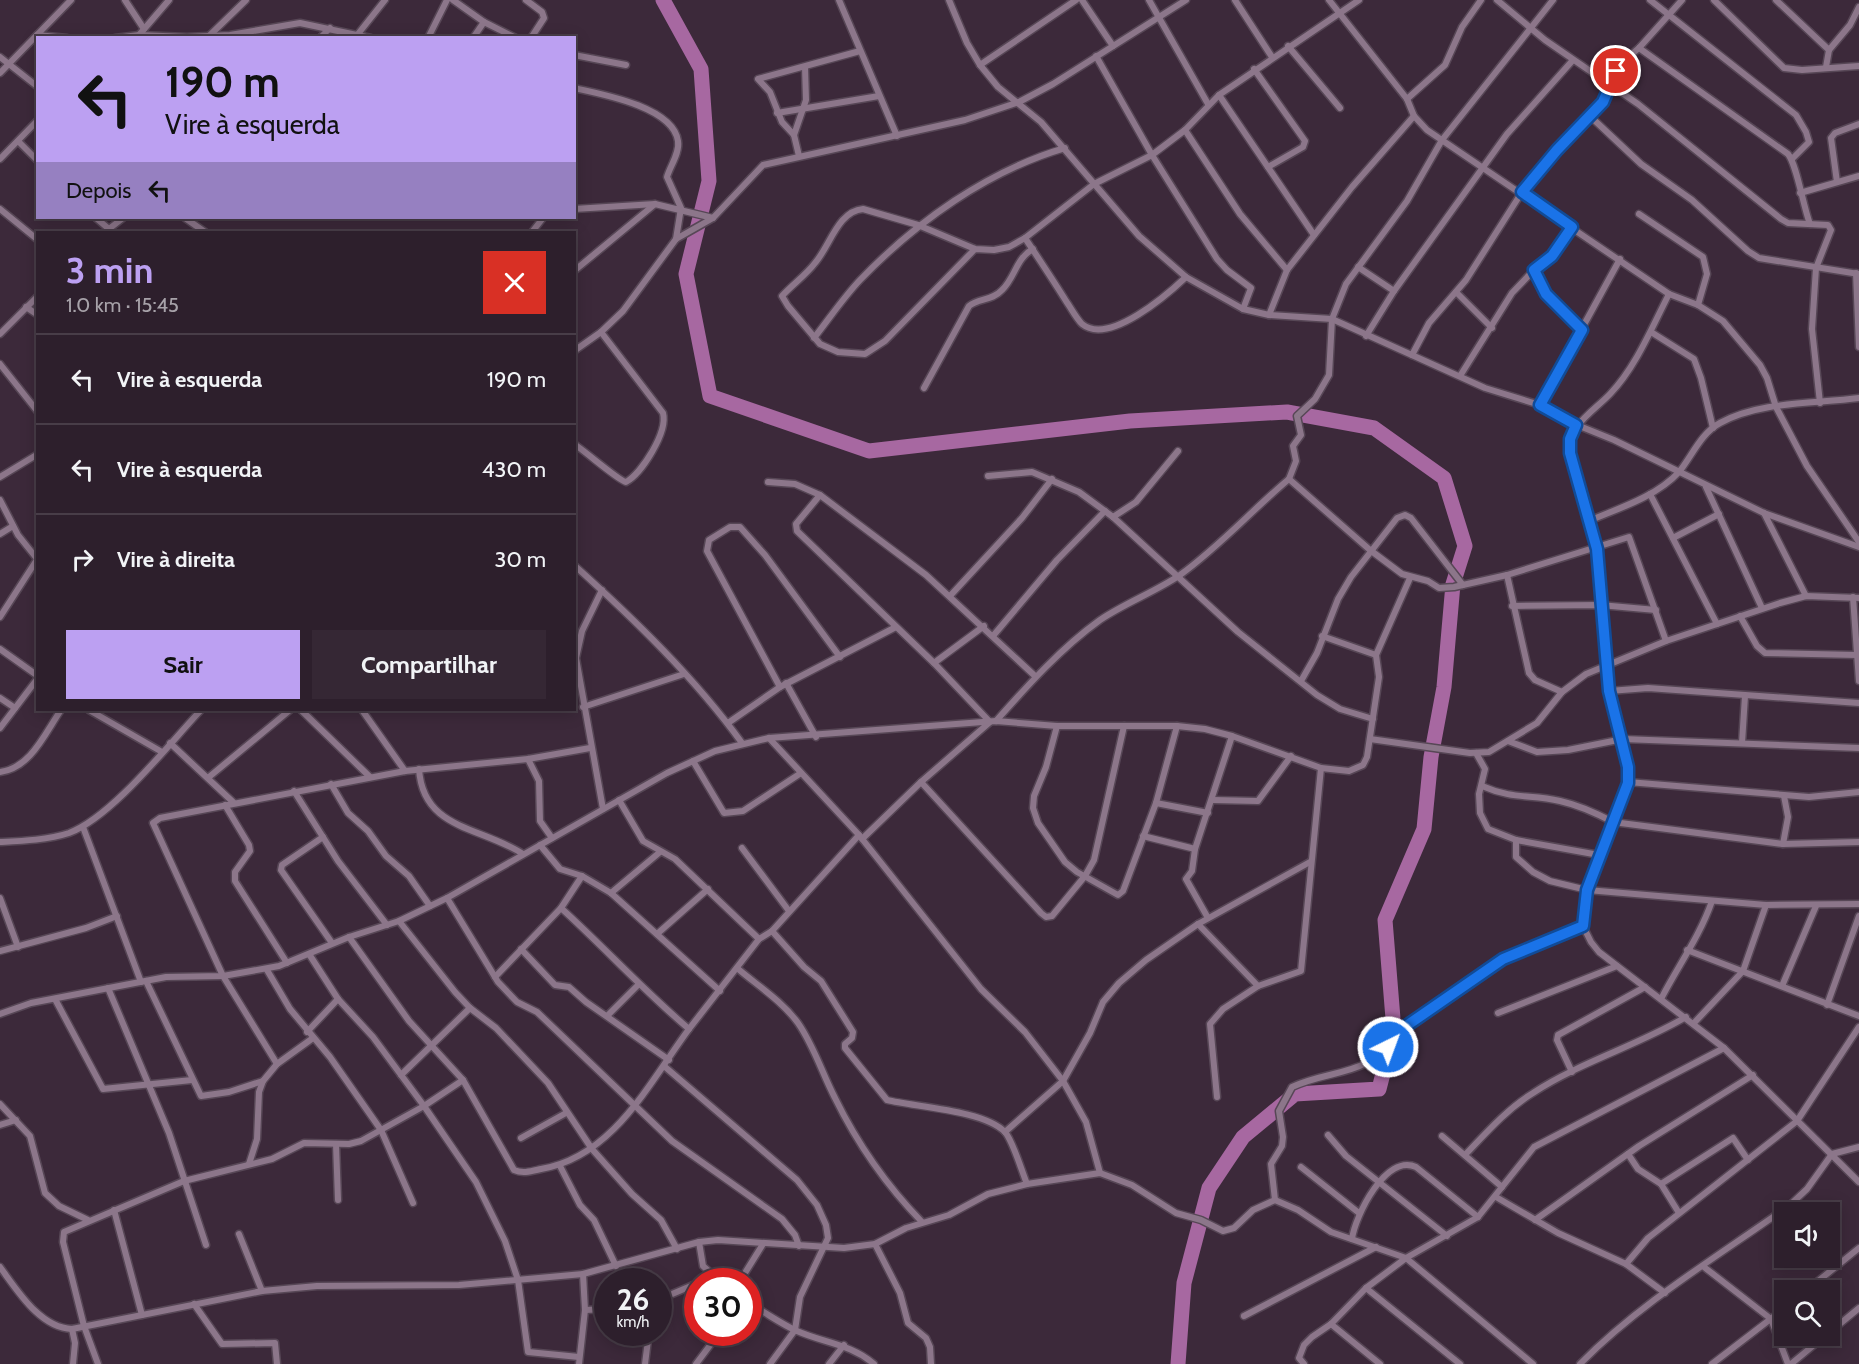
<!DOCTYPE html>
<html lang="pt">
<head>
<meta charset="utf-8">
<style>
	:root { --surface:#2d1f2c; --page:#352734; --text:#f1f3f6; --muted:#a7a2a9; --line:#483d48; --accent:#bca0f2 }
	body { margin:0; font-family:Cabin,sans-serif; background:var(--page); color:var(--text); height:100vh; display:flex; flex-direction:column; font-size:22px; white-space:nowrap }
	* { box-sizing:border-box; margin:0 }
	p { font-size:20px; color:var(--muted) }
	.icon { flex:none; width:33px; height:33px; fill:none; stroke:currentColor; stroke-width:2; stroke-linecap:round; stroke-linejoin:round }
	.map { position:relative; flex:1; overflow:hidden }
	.details { position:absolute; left:36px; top:231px; width:540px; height:480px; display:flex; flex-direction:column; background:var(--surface); border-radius:0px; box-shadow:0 3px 15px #0003,0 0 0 2px var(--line) }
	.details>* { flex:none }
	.top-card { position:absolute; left:36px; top:36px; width:540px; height:183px; border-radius:0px; box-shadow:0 3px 15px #0003,0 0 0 2px var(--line); background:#bca0f2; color:#111; overflow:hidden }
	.fabs { position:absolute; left:1774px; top:1202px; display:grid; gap:12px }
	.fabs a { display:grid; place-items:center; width:66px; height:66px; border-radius:0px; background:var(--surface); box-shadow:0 3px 15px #0003,0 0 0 2px var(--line); font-size:30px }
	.speed { position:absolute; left:594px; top:1268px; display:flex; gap:12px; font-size:30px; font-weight:700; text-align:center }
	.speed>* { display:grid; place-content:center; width:78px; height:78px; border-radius:50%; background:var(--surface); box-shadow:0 3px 15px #0003,0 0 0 2px var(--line); line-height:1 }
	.speed small { font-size:15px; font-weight:400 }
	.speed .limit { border:9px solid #d22; background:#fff; color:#111 }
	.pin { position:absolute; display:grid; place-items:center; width:51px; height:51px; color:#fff; margin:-26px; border:3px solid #fff; border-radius:50%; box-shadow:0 2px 6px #0007 }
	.me { position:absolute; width:66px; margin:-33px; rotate:42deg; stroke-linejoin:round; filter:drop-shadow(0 0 4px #0008) }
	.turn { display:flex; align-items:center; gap:21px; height:126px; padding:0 30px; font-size:27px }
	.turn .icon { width:78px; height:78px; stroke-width:2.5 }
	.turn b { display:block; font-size:42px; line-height:51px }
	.then { display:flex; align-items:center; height:57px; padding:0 30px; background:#0003; gap:12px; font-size:22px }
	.round { display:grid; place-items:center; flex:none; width:63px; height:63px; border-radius:0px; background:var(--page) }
	.summary { display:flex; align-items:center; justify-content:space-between; height:102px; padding:0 30px }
	h1 { font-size:36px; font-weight:800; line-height:45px; color:var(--accent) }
	.button { display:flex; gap:12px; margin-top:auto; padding:12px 30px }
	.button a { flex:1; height:69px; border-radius:0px; background:var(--accent); color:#111; font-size:24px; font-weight:800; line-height:69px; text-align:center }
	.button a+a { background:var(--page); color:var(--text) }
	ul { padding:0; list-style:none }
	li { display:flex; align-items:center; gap:18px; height:90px; padding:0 30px; border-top:2px solid var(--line) }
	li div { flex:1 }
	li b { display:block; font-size:22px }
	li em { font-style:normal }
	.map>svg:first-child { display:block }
</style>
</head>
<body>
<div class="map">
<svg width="1859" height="1364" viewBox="0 0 1859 1364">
	<rect width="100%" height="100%" fill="#3c293a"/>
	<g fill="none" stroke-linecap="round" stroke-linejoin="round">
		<polyline stroke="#a768a1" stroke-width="15" points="663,0 701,69 709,181 686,274 710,396 869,451 1130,421 1287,412 1374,428 1444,478 1465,546 1453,584 1444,687 1431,757 1424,829 1385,920 1394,1031 1379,1089 1295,1094 1243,1137 1209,1188 1184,1283 1178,1364"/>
		<g stroke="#574756" stroke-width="9">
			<g id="street">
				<polyline points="125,0 144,29"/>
				<polyline points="453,0 484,22 516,38"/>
				<polyline points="526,0 542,12 544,18 531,38"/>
				<polyline points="839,0 897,136"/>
				<polyline points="949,0 967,43 980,65 998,87 1041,122 1139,236 1186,277 1243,309 1269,315 1332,319 1485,388 1540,405 1577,425 1614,440 1764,513 1859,547"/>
				<polyline points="1082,0 1113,46"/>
				<polyline points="1149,0 1208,104"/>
				<polyline points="1235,0 1272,57"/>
				<polyline points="1329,0 1407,99 1414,116 1427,130 1669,294 1698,305 1723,321 1760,365 1767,378 1776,407 1807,466 1859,542"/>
				<polyline points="1497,0 1545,40 1638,104 1781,219 1788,223 1828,225 1831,230 1816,268 1812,329 1820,403"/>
				<polyline points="1650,0 1796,115 1806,132 1809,142 1792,159"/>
				<polyline points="1714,0 1784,68 1802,70 1859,66"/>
				<polyline points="1776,0 1829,50 1826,67"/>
				<polyline points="358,34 385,0"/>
				<polyline points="37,35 67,38"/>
				<polyline points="139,35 169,0"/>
				<polyline points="209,36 246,0"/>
				<polyline points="115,38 139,35 187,37 230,35 300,23 371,38"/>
				<polyline points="320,38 330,28"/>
				<polyline points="428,38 447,0"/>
				<polyline points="473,38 484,22"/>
				<polyline points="1288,46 1340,108"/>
				<path d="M1639 48 1788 154C1797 165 1803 206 1810 224"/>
				<polyline points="1829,50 1850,25 1859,7"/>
				<polyline points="574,55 626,65"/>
				<polyline points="1096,56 1152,155 1217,259 1227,270 1251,288 1243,309"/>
				<polyline points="0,57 38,87"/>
				<polyline points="980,65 1076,0"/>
				<polyline points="1254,69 1305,141 1303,147 1268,167"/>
				<polyline points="0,73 71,0"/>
				<path d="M574 88C602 94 673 107 678 141 680 153 670 166 667 177L681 208 676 239"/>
				<polyline points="1219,95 1314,235"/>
				<polyline points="1407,99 1445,65 1462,27 1481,0"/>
				<polyline points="777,113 879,96"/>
				<polyline points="1591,117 1641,164 1692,200 1748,251 1759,258 1859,274"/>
				<polyline points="1185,130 1240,214 1287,270"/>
				<polyline points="794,135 782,122 770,92 758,79 860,51"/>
				<polyline points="18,141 38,161"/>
				<polyline points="799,156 794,135 806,100 805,67"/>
				<polyline points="0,159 38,120"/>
				<polyline points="1837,182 1831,138 1835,133 1859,124"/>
				<polyline points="1800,193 1859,176"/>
				<polyline points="0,209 38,240"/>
				<polyline points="574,209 655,204 713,218"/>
				<polyline points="1639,214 1703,257 1707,274 1698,305"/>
				<polyline points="96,218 109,229"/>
				<polyline points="185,218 205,232"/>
				<polyline points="105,232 123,218"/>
				<polyline points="532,232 543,218"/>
				<path d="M1025 238C1039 259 1053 280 1066 301 1071 308 1076 318 1082 324 1109 346 1168 294 1186 277"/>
				<path d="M975 249 885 341 865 354 838 352 820 344 788 306 782 296C793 284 806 275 815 263 830 246 838 211 863 209L918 225 975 249 994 250 1009 247 1025 238 1094 184 1152 155 1185 130 1219 95 1359 0"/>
				<polyline points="1358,267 1394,291"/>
				<polyline points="1534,270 1546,294 1582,330"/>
				<polyline points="574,271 655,204"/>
				<polyline points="1856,273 1859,347"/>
				<polyline points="1456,292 1492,328"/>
				<path d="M1669 294C1652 327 1636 367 1610 394 1593 412 1567 425 1571 453L1597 549 1606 664 1609 691 1623 739 1628 782 1587 890 1583 926 1591 942 1599 952 1724 1048 1859 1182"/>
				<polyline points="26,307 38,315"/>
				<polyline points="1269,315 1287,270 1352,187 1414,116"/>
				<polyline points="1651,332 1694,359 1701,378 1713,428"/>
				<polyline points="0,334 38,296"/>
				<polyline points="1366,336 1394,291 1507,134 1573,60"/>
				<path d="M814 338C829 319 843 298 860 280 916 222 987 171 1065 148"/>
				<polyline points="574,351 601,332 623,311 676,239 713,218 763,165 965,120 1019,102 1053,84 1186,0"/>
				<polyline points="1412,355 1429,323 1466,280 1522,192 1557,150 1603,102 1620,64 1639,48 1682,0"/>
				<polyline points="0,364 38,412"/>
				<polyline points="1460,376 1512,293 1534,270 1552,256 1572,227"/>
				<path d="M924 388 969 306C979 298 992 301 1002 290 1015 278 1016 258 1033 249"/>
				<polyline points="1540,405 1620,259"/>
				<path d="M574 444C585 451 619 481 626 482 642 473 668 432 663 413L601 332"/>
				<polyline points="988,476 1032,472 1079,492 1113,517 1238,632 1317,695 1340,709 1373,719"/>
				<polyline points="0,477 38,454"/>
				<polyline points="1289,479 1370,550 1402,574 1428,581 1439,588 1454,587 1507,575 1629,537 1666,641"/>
				<polyline points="768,482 795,484 820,495 926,575 1035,676"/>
				<polyline points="1706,487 1762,608"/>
				<polyline points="1650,494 1717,624"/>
				<polyline points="820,495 796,524 797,531 934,663 990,722 921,782 862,839"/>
				<polyline points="0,500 18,535 38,560"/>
				<polyline points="1764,513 1806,596"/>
				<polyline points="1113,517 1136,502 1178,451"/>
				<path d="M1591 520C1620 508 1657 496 1679 472 1692 456 1701 433 1720 423 1760 401 1815 404 1859 398"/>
				<polyline points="0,534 13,526"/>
				<polyline points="1673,538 1719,514"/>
				<path d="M574 565C634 619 695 678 742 743"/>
				<polyline points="1507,575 1529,673 1535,680 1562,692"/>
				<polyline points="602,590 582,631 576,658 603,809"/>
				<polyline points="950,596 1022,518 1052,479"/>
				<polyline points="1853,597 1859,681"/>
				<polyline points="1512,606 1600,605 1656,610"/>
				<polyline points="1740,616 1757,646 1765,653 1857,655"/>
				<polyline points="0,617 38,558"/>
				<polyline points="993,636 1057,560 1105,511"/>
				<polyline points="1322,636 1376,655"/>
				<polyline points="0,649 38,676"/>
				<polyline points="934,663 984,626"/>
				<polyline points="1301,681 1317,653 1338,599 1351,577 1397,518 1405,515 1411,518 1463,585"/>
				<polyline points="786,683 816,737"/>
				<polyline points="780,687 707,551 709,540 730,527 740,527 765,555 840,657"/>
				<polyline points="1609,691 1648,688 1859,703"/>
				<polyline points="0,698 15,708"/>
				<polyline points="583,707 684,674"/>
				<polyline points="89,710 162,752"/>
				<polyline points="301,710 370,777"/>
				<polyline points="362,710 405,771"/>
				<path d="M996 721C1028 685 1061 648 1100 620 1125 603 1155 592 1180 575 1219 547 1252 510 1289 479L1296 461 1293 446 1301 435 1297 416 1315 399 1329 375 1332 319 1346 284 1407 201 1442 140 1553 0"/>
				<polyline points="728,723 780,687 896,627"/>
				<polyline points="1057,726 1046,767 1034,796 1033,808 1038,823 1065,862 1077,872 1118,895 1123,891 1156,803 1177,726"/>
				<polyline points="0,728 38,678"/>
				<polyline points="769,738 859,835 981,989 1025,1032 1063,1081 1086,1122 1100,1173"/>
				<polyline points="1370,739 1470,753 1489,752 1537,723 1562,692 1586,674 1666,641 1780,603 1806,596 1859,598"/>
				<polyline points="1508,741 1537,752 1568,750 1623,739 1859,748"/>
				<polyline points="170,743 233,802"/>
				<polyline points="1742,743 1745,696"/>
				<polyline points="1476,753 1485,769 1479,794 1480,813 1488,829 1516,840 1599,855"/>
				<polyline points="528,759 539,781 540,821 552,838"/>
				<polyline points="693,761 724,813 743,811 801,773"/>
				<path d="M419 769C423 830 480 826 523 854"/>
				<path d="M0 772C31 768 45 733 61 710"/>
				<polyline points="209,777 290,710"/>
				<polyline points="921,782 1041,913 1046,917 1052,916 1085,876 1094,860 1124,726"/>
				<polyline points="1628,782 1809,797 1859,792"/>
				<polyline points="331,784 348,813 368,831 386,856 409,876 430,906"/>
				<path d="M1482 786C1514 800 1530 794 1560 801 1578 805 1596 813 1613 822L1783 844 1859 842"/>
				<polyline points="294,791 338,861 387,925"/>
				<polyline points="619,800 643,841 675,859 759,939"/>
				<polyline points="1213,800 1258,801 1291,756"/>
				<polyline points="1156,803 1208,813"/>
				<polyline points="225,805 249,845 250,851 235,872 235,881 287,963"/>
				<polyline points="83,827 141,982"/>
				<polyline points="1143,836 1195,849"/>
				<polyline points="323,837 282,865 281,870 332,943"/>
				<polyline points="1516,840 1516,857 1533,872 1550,881 1587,890 1766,905 1859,904"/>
				<path d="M0 842C22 841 48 840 69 833 112 817 169 744 201 710"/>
				<polyline points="1783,844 1788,817 1784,796"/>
				<polyline points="540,845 560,869 582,876 611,893 720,991"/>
				<polyline points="742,848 789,911"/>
				<polyline points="611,893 660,852"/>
				<polyline points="0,898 18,947"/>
				<polyline points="447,898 498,982 517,1002 537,1012 672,1141 782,1219 795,1235 799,1246"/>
				<path d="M561 908C605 948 644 991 689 1029"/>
				<polyline points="1208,918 1186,879 1192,871 1195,849 1232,736"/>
				<polyline points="399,921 455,992 470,1008 496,1028 548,1083 592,1149 632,1194 661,1220 677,1249"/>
				<polyline points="1198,924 1258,986 1301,971 1321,768"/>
				<path d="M772 931 804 967 821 981 853 1032 852 1038 845 1044V1048L887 1100C915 1107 984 1110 1005 1132 1013 1141 1022 1172 1027 1184"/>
				<polyline points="657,934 708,889"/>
				<path d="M349 937 409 1021 463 1080 514 1170C523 1174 532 1171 541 1169 613 1157 649 1083 689 1029 712 999 736 969 759 939L772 931 859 835"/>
				<polyline points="521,949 555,985 569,987 586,1002 669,1060"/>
				<polyline points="1687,950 1859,1016"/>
				<polyline points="0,951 86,928 117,916"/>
				<polyline points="309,954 338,999 373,1037 424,1106 476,1182 505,1241 518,1280 528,1352 579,1357"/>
				<path d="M737 968C758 986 782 1001 798 1023 814 1046 822 1073 835 1098 857 1143 887 1186 922 1222"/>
				<polyline points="267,970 290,1009 330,1057 381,1130 413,1203"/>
				<polyline points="495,977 561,908 582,876"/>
				<polyline points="146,981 201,1096 229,1092 263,1081"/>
				<polyline points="1782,986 1816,906"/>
				<polyline points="108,988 169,1133 206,1245"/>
				<polyline points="55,999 103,1089 192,1080"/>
				<path d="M1661 999C1678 966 1700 936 1712 901"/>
				<polyline points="1827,1005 1859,916"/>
				<polyline points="1498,1013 1617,966"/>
				<polyline points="0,1014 31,1003 166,977 223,976 279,966 349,937 399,921 447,898 667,773 715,751 769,738 996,721 1057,726 1177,726 1205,729 1232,736 1321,768 1349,771 1363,765 1367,757 1379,677 1376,655 1410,578"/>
				<polyline points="607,1016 638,985"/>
				<polyline points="1694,1023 1743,971 1766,905"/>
				<polyline points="307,1032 338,999"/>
				<polyline points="277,1064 223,976 153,823 160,818 405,771 528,759 590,748"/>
				<polyline points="664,1066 797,1180 817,1205 826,1225 828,1238 800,1297 795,1330 770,1364"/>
				<polyline points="1572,1072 1557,1040 1558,1035 1645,987"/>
				<polyline points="401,1075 470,1008"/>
				<polyline points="1217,1097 1210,1024 1223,1009 1258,986"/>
				<polyline points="0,1104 30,1136 45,1193 59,1206 88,1220"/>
				<polyline points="0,1125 16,1120"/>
				<polyline points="1005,1132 1063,1081 1090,1033 1103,1002 1119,983 1146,960 1198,924 1310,862"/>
				<polyline points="1328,1135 1346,1156 1447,1236"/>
				<polyline points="1442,1136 1502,1187"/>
				<polyline points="521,1138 566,1113"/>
				<polyline points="336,1144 338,1200"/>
				<polyline points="1628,1154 1638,1169 1661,1184 1679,1213"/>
				<path d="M1465 1155C1486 1133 1507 1109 1533 1093 1580 1062 1637 1046 1686 1017"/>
				<polyline points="249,1164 257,1139 259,1092 263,1081 277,1064 313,1038"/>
				<polyline points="560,1166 580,1205 594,1220 616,1266"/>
				<polyline points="1301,1167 1359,1213"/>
				<polyline points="1661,1184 1733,1138 1748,1160"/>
				<polyline points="1496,1197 1558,1233 1626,1264 1665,1293"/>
				<path d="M1275 1200 1271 1164 1282 1146 1283 1137 1279 1111 1292 1087C1333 1068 1370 1078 1396 1033L1503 959 1583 926"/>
				<polyline points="114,1210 142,1315"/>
				<polyline points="1535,1220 1639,1146 1753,1075"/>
				<polyline points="239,1234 262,1291"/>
				<path d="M1352 1239C1355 1216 1386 1153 1416 1167L1478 1217"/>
				<polyline points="699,1242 703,1266 720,1281"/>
				<polyline points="875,1244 900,1293 908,1323 926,1338 930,1347 931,1364"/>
				<polyline points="1626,1264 1648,1238 1797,1121 1859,1027"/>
				<path d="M0 1267C17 1290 40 1328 72 1329L262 1291 317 1286 459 1285 583 1274 699 1242 718 1240 844 1248 875 1244 906 1228 949 1215 988 1194 1027 1184 1100 1173 1132 1185 1176 1213 1201 1220 1223 1231 1234 1228 1253 1210 1275 1200 1298 1210 1331 1232 1406 1258 1533 1364"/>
				<polyline points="1704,1267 1771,1319 1788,1364"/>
				<polyline points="703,1281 714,1276"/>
				<polyline points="740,1281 763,1244"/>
				<polyline points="1366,1288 1460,1364"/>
				<polyline points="1807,1290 1859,1248"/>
				<polyline points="658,1300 698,1283"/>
				<path d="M748 1303C765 1312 781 1324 797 1331 824 1343 851 1344 874 1364"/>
				<polyline points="194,1304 222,1344 275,1343 277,1364"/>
				<polyline points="585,1310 608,1309"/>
				<polyline points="1244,1316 1376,1247"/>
				<polyline points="1331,1324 1380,1364"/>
				<polyline points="72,1329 75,1343 73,1364"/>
				<polyline points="1830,1332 1859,1308"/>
				<polyline points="98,1364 84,1326 63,1242 64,1232 184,1181 272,1159 304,1143 349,1144 361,1141 424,1106 463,1080"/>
				<polyline points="579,1364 585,1310 583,1274"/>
				<polyline points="645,1364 649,1332"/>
				<polyline points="696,1364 720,1332"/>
				<polyline points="829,1364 844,1345"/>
				<polyline points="1304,1364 1299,1358 1304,1345 1312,1337 1331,1324 1366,1288 1406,1258 1478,1217 1534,1147 1724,1048"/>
				<path d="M1580 1364C1641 1302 1720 1255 1790 1205L1807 1189 1832 1154 1859 1147"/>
				<polyline points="1712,1364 1785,1308"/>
				<polyline points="1791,1364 1826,1335"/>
			</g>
		</g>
		<use href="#street" stroke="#8c768a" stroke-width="6"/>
	</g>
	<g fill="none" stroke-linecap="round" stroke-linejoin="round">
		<g stroke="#114b97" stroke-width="15">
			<polyline id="route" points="1388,1047 1396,1033 1503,959 1583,926 1587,890 1628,783 1628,767 1609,691 1597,549 1570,453 1570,439 1576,425 1540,405 1582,330 1546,294 1534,270 1552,256 1572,227 1522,192 1557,150 1603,102 1616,71"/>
		</g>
		<use href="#route" stroke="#1a73e8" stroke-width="10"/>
	</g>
</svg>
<div class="fabs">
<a><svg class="icon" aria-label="sound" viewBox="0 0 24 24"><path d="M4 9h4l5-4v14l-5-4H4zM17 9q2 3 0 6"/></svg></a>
<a><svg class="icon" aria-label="search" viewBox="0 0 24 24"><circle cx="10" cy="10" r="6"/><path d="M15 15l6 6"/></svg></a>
</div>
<div class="speed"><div>26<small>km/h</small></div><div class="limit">30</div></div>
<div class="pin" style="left:1616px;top:71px;background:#d93025"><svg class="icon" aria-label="arrive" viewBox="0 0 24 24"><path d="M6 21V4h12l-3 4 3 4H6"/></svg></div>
<svg class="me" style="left:1388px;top:1047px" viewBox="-20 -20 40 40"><circle r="17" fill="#1a73e8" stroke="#fff" stroke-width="3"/><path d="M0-11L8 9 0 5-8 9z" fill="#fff"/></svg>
<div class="top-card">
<div class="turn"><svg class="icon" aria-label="left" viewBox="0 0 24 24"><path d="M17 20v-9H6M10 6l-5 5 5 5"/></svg><div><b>190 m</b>Vire à esquerda</div></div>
<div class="then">Depois<svg class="icon" aria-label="left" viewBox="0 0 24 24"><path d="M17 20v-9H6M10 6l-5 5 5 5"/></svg></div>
</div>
<section class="details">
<div class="summary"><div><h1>3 min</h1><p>1.0 km · 15:45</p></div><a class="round" style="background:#d93025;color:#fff"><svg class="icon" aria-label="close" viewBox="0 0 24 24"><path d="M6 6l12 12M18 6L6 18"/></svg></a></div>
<ul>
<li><svg class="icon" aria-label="left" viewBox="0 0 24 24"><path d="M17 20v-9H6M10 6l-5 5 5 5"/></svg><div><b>Vire à esquerda</b></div><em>190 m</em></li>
<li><svg class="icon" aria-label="left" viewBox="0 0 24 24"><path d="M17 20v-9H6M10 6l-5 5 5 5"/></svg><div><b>Vire à esquerda</b></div><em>430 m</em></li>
<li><svg class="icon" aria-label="right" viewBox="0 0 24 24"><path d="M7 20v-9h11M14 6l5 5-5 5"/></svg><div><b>Vire à direita</b></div><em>30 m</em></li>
</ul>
<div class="button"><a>Sair</a><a>Compartilhar</a></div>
</section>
</div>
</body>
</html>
